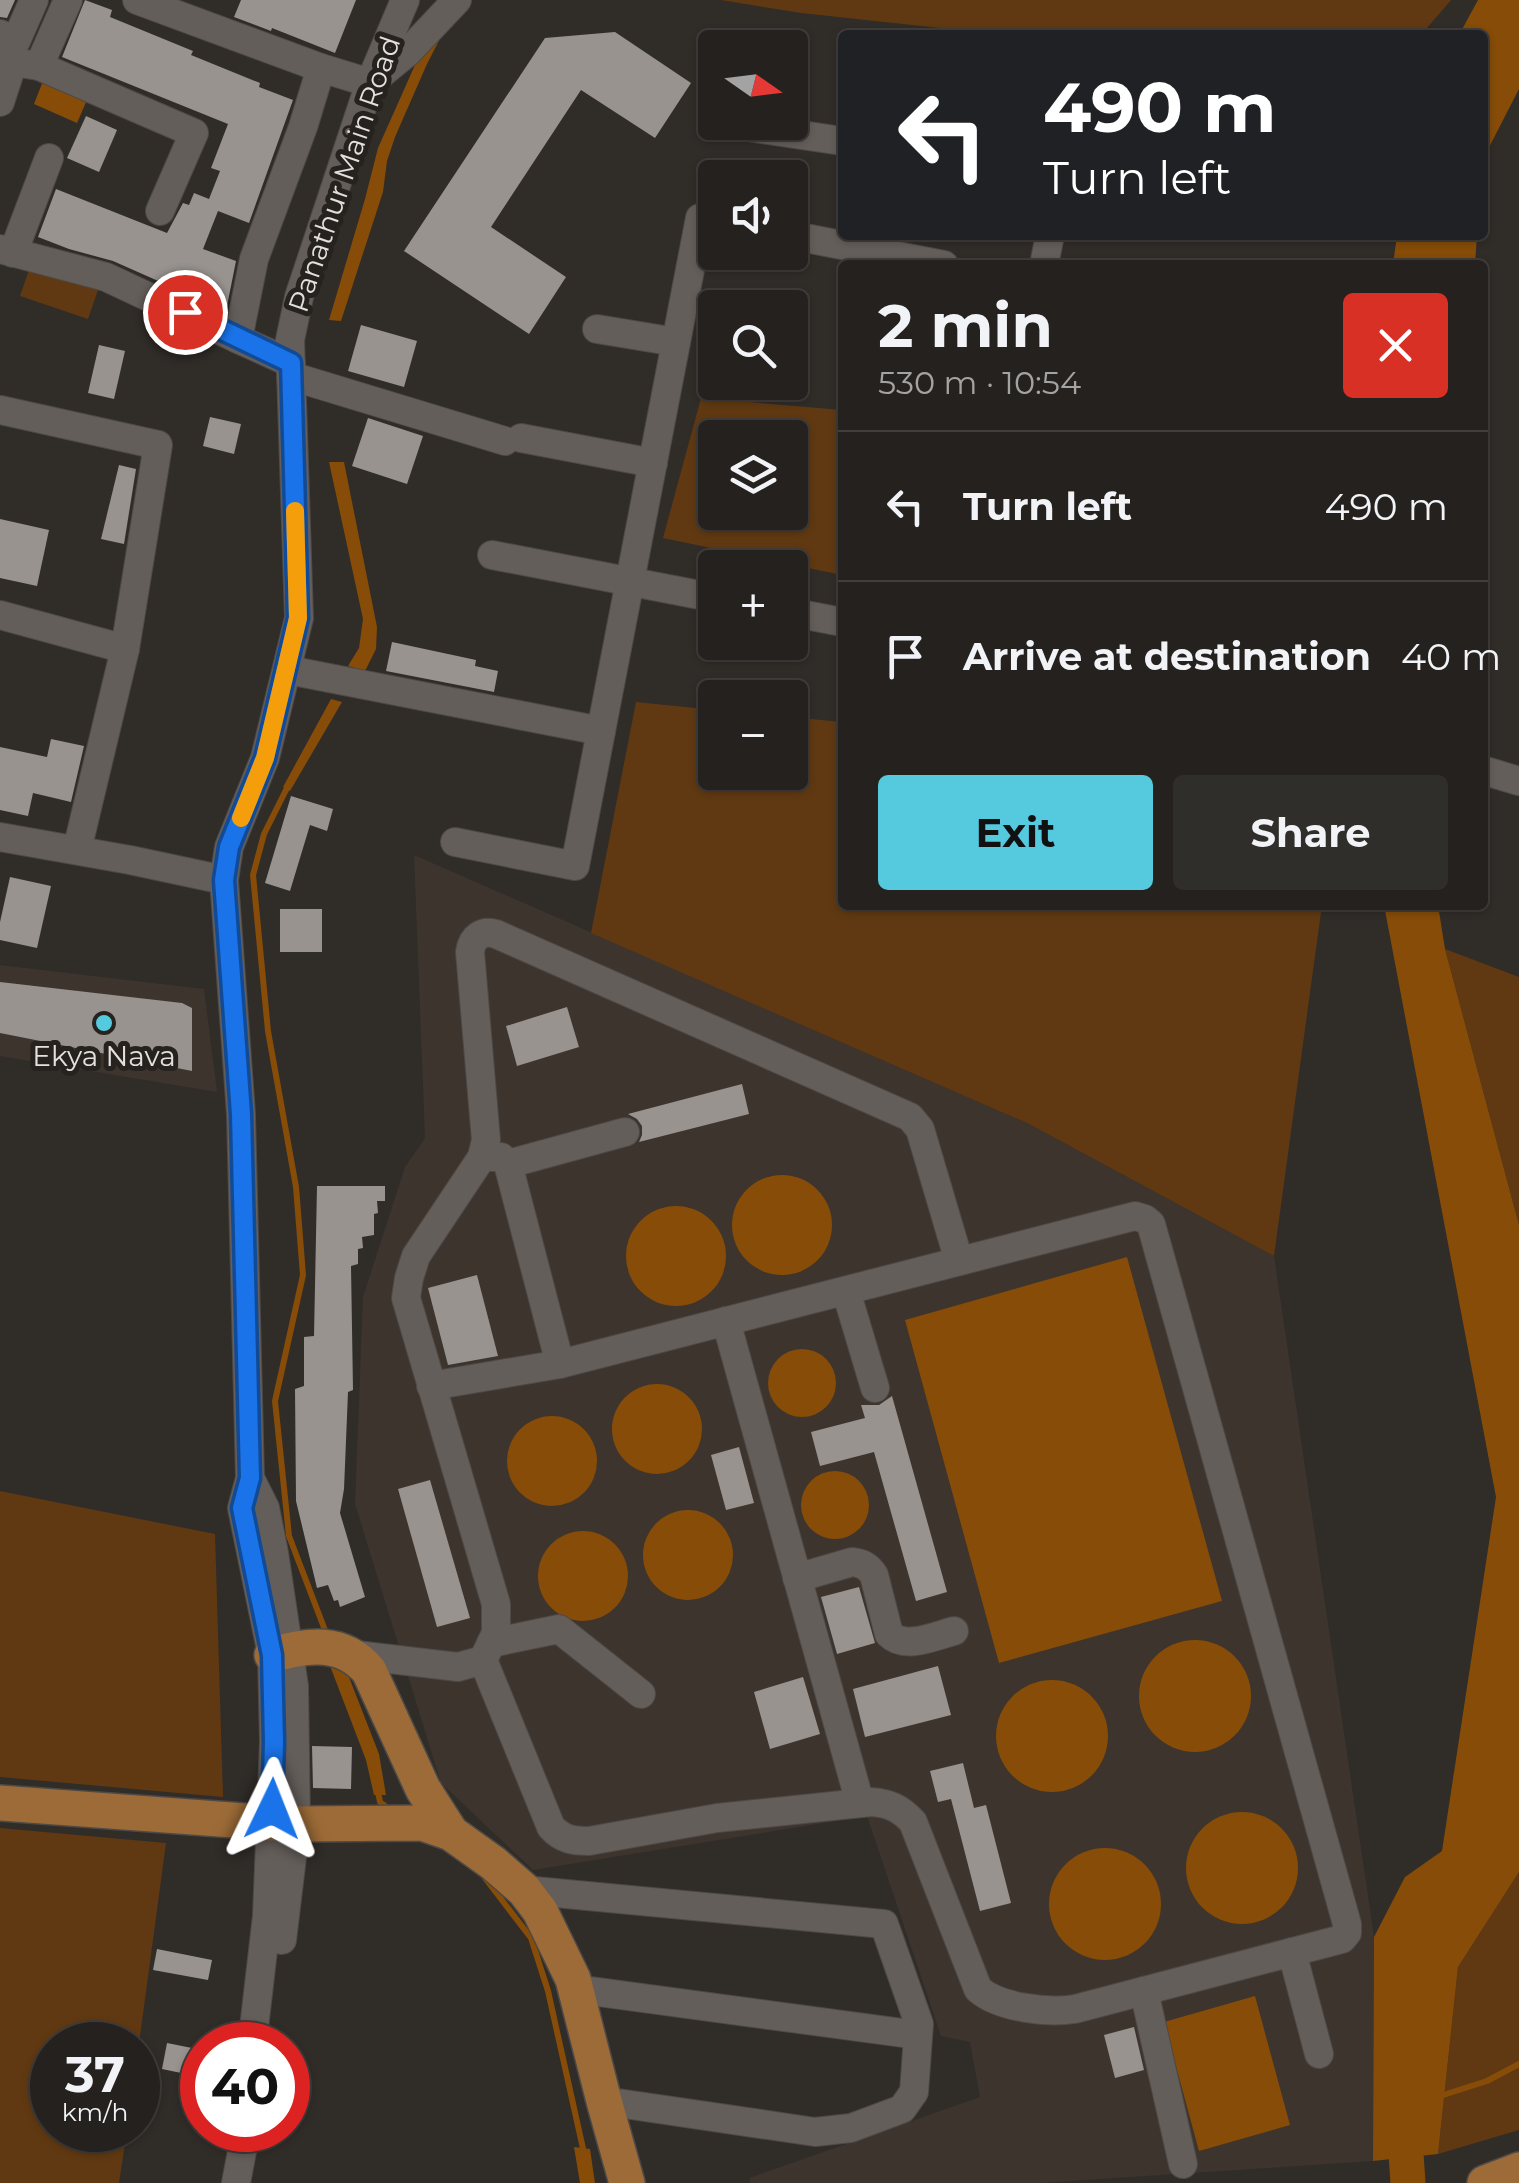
<!DOCTYPE html>
<html lang="en">
<head>
<meta charset="utf-8">
<style>
	:root { --surface:#24211e; --page:#302e2b; --text:#f1f3f6; --muted:#a3a3a4; --line:#413e3c; --accent:#55cadf }
	body { margin:0; font-family:Montserrat,sans-serif; background:var(--page); color:var(--text); height:100vh; display:flex; flex-direction:column; font-size:38px; white-space:nowrap }
	* { box-sizing:border-box; margin:0 }
	p { font-size:32px; color:var(--muted) }
	.icon { flex:none; width:55px; height:55px; fill:none; stroke:currentColor; stroke-width:2; stroke-linecap:round; stroke-linejoin:round }
	.map { position:relative; flex:1; overflow:hidden }
	.drawer { position:absolute; left:838px; top:260px; width:650px; height:650px; display:flex; flex-direction:column; background:var(--surface); border-radius:10px; box-shadow:0 2px 8px #0004,0 0 0 2px var(--line) }
	.drawer>* { flex:none }
	.guide { position:absolute; left:838px; top:30px; width:650px; height:210px; border-radius:10px; box-shadow:0 2px 8px #0004,0 0 0 2px var(--line); background:#202124; color:#fff; overflow:hidden }
	.needle { width:65px; rotate:104deg }
	.controls { position:absolute; left:698px; top:30px; display:grid; gap:20px }
	.controls a { display:grid; place-items:center; width:110px; height:110px; border-radius:10px; background:var(--surface); box-shadow:0 2px 8px #0004,0 0 0 2px var(--line); font-size:50px }
	.speed { position:absolute; left:30px; top:2022px; display:flex; gap:20px; font-size:50px; font-weight:700; text-align:center }
	.speed>* { display:grid; place-content:center; width:130px; height:130px; border-radius:50%; background:var(--surface); box-shadow:0 2px 8px #0004,0 0 0 2px var(--line); line-height:1 }
	.speed small { font-size:25px; font-weight:400 }
	.speed .limit { border:15px solid #d22; background:#fff; color:#111 }
	.pin { position:absolute; display:grid; place-items:center; width:85px; height:85px; color:#fff; margin:-42px; border:5px solid #fff; border-radius:50%; box-shadow:0 2px 10px #0007 }
	.me { position:absolute; width:110px; margin:-55px; rotate:2deg; stroke-linejoin:round; filter:drop-shadow(0 0 8px #0008) }
	.turn { display:flex; align-items:center; gap:35px; height:210px; padding:0 40px; font-size:45px }
	.turn .icon { width:130px; height:130px; stroke-width:2.5 }
	.turn b { display:block; font-size:70px; line-height:85px }
	.round { display:grid; place-items:center; flex:none; width:105px; height:105px; border-radius:10px; background:var(--page) }
	.head { display:flex; align-items:center; justify-content:space-between; height:170px; padding:0 40px }
	h1 { font-size:60px; font-weight:700; line-height:75px }
	.button { display:flex; gap:20px; margin-top:auto; padding:20px 40px }
	.button a { flex:1; height:115px; border-radius:10px; background:var(--accent); color:#111; font-size:40px; font-weight:700; line-height:115px; text-align:center }
	.button a+a { background:var(--page); color:var(--text) }
	ul { padding:0; list-style:none }
	li { display:flex; align-items:center; gap:30px; height:150px; padding:0 40px; border-top:2px solid var(--line) }
	li div { flex:1 }
	li b { display:block; font-size:38px }
	li em { font-style:normal }
	.map>svg:first-child { display:block }
</style>
</head>
<body>
<div class="map">
<svg width="1519" height="2183" viewBox="0 0 1519 2183">
	<rect width="100%" height="100%" fill="#302c28"/>
	<g fill="#3d342d">
		<polygon points="414,855 1029,1124 1274,1256 1374,1937 1373,2161 1039,2183 751,2183 749,2178 980,2097 970,2042 941,2036 867,1816 533,1870 441,1783 355,1504 363,1297 405,1167 425,1138"/>
		<polygon points="0,965 204,989 217,1092 0,1056"/>
	</g>
	<g fill="#603912" fill-rule="evenodd">
		<polygon points="721,0 1451,0 1421,35 1005,35 801,13"/>
		<polygon points="31,264 99,287 88,319 20,296"/>
		<path d="M701 398 842 410V575L663 538ZM715 438H790V512H715Z"/>
		<polygon points="636,702 715,710 715,772 790,772 790,717 842,722 842,905 1322,905 1274,1256 1029,1124 591,933"/>
		<polygon points="1445,949 1519,977 1519,1225"/>
		<polygon points="0,1491 215,1534 223,1797 0,1777"/>
		<polygon points="0,1828 166,1843 138,2051 138,2045 52,2045 52,2130 127,2130 119,2183 0,2183"/>
		<polygon points="1519,1872 1519,2130 1438,2154 1458,1967"/>
	</g>
	<g fill="#864c08">
		<polygon points="1478,0 1519,0 1519,89 1483,159 1482,35 1459,35"/>
		<polygon points="450,19 427,64 395,137 387,161 383,192 341,321 329,320 365,199 378,148 427,38"/>
		<polygon points="43,81 87,100 77,123 34,104"/>
		<polygon points="1397,235 1477,235 1475,265 1393,265"/>
		<polygon points="329,462 344,462 377,627 376,649 365,671 348,666 359,648 363,619"/>
		<polygon points="331,699 342,702 290,791 283,787"/>
		<polygon points="1384,905 1438,905 1445,949 1519,1225 1519,1872 1458,1967 1438,2154 1373,2161 1374,1937 1405,1877 1442,1851 1496,1497"/>
		<circle cx="782" cy="1225" r="50"/>
		<circle cx="676" cy="1256" r="50"/>
		<polygon points="1127,1257 1222,1601 999,1663 905,1320"/>
		<circle cx="802" cy="1383" r="34"/>
		<circle cx="657" cy="1429" r="45"/>
		<circle cx="552" cy="1461" r="45"/>
		<circle cx="835" cy="1505" r="34"/>
		<circle cx="688" cy="1555" r="45"/>
		<circle cx="583" cy="1576" r="45"/>
		<circle cx="1195" cy="1696" r="56"/>
		<polygon points="327,1658 342,1659 379,1754 386,1795 374,1795 366,1760"/>
		<circle cx="1052" cy="1736" r="56"/>
		<circle cx="1242" cy="1868" r="56"/>
		<circle cx="1105" cy="1904" r="56"/>
		<polygon points="1255,1996 1290,2125 1199,2151 1164,2022"/>
		<polygon points="574,2147 590,2149 595,2183 580,2183"/>
	</g>
	<g fill="none" stroke-linecap="round" stroke-linejoin="round">
		<g stroke="#864c08" stroke-width="6">
			<polyline points="290,782 264,834 253,875 268,1031 296,1187 303,1275 275,1401 289,1536 328,1638"/>
			<polyline points="377,1787 380,1802 389,1809"/>
			<polyline points="485,1878 531,1938 548,1991 584,2153"/>
			<polyline points="1437,2097 1487,2081 1519,2064"/>
		</g>
		<polyline stroke="#864c08" stroke-width="35" points="1403,2109 1408,2183"/>
	</g>
	<g fill="#98938e">
		<polygon points="0,0 15,0 7,18 0,17"/>
		<polygon points="85,0 112,10 110,17 193,51 191,55 260,83 259,87 293,100 249,223 218,211 203,249 236,261 226,311 113,261 69,249 38,237 56,189 167,233 183,203 189,205 194,193 209,199 220,171 211,168 228,124 62,57"/>
		<polygon points="241,0 356,0 335,53 272,28 271,31 234,17"/>
		<polygon points="615,32 691,83 655,138 581,90 491,227 566,277 529,334 404,251 545,38"/>
		<polygon points="86,116 117,130 99,172 67,158"/>
		<polygon points="361,325 417,341 404,387 348,371"/>
		<polygon points="99,345 125,351 114,399 88,393"/>
		<polygon points="210,417 241,424 234,454 203,446"/>
		<polygon points="368,418 423,436 407,484 352,466"/>
		<polygon points="119,465 136,469 124,544 101,539"/>
		<polygon points="0,519 49,530 37,586 0,578"/>
		<polygon points="392,642 476,660 475,666 498,671 494,692 386,671"/>
		<polygon points="51,739 84,746 71,802 33,793 28,816 0,810 0,747 47,757"/>
		<polygon points="291,796 333,809 327,831 310,825 290,891 265,883"/>
		<polygon points="10,877 51,886 37,948 0,940 0,922"/>
		<rect x="280" y="909" width="42" height="43"/>
		<polygon points="0,982 182,1003 192,1008 192,1071 0,1033"/>
		<polygon points="567,1007 579,1047 517,1066 506,1026"/>
		<polygon points="742,1084 749,1114 639,1142 642,1135 642,1126 637,1119 628,1114"/>
		<polygon points="317,1186 385,1186 385,1201 377,1201 378,1213 374,1214 374,1235 362,1237 363,1248 358,1249 358,1264 351,1266 353,1390 348,1392 344,1489 340,1513 365,1597 340,1607 338,1600 334,1601 328,1585 317,1588 296,1501 295,1389 304,1386 304,1337 314,1336"/>
		<polygon points="477,1275 498,1356 448,1365 428,1288"/>
		<polygon points="892,1396 947,1592 916,1601 874,1452 820,1466 811,1432 865,1418 861,1405 879,1405"/>
		<polygon points="739,1447 754,1503 726,1510 711,1455"/>
		<polygon points="430,1480 470,1618 437,1627 398,1489"/>
		<polygon points="859,1587 875,1643 837,1654 821,1597"/>
		<polygon points="938,1666 951,1715 865,1737 853,1689"/>
		<polygon points="803,1677 820,1734 770,1749 754,1692"/>
		<polygon points="312,1746 352,1747 351,1789 313,1788"/>
		<polygon points="963,1763 974,1808 986,1805 1011,1903 980,1911 951,1799 938,1802 930,1771"/>
		<polygon points="157,1949 212,1960 208,1980 153,1970"/>
		<polygon points="1134,2027 1144,2070 1115,2078 1104,2035"/>
		<polygon points="167,2043 192,2048 186,2074 162,2069"/>
	</g>
	<g fill="none" stroke-linecap="round" stroke-linejoin="round">
		<g stroke="#4d4946" stroke-width="30">
			<g id="minor">
				<polyline points="137,0 321,68 370,83 408,52 457,0"/>
				<polyline points="0,34 16,41 34,0"/>
				<polyline points="0,56 13,62 0,102"/>
				<polyline points="13,62 39,66 194,133 160,211"/>
				<polyline points="39,66 68,0"/>
				<polyline points="734,125 842,141"/>
				<polyline points="790,235 944,265"/>
				<polyline points="0,249 106,277 238,339 254,259 303,127 321,68"/>
				<polyline points="13,253 49,158"/>
				<polyline points="1044,265 1050,235"/>
				<polyline points="597,329 676,342"/>
				<polyline points="238,339 291,363"/>
				<polyline points="291,376 505,441"/>
				<polyline points="0,410 158,445 125,649 77,850"/>
				<polyline points="521,438 653,463"/>
				<polyline points="492,555 715,598"/>
				<polyline points="790,612 842,622"/>
				<polyline points="0,615 125,649"/>
				<polyline points="288,670 601,731"/>
				<polyline points="1482,770 1519,781"/>
				<polyline points="0,837 130,860 224,880"/>
				<polyline points="455,842 575,866 700,218 715,221"/>
				<polyline points="482,1157 501,1157 508,1164 560,1364"/>
				<polyline points="508,1164 625,1132"/>
				<polyline points="846,1291 875,1388"/>
				<polyline points="726,1321 860,1803"/>
				<path d="M431 1386 560 1364 1135 1216 1145 1219 1151 1224 1347 1924V1933L1342 1939 1075 2009C1048 2013 999 2008 978 1989L913 1822C901 1809 890 1803 871 1802L717 1818 589 1841C572 1841 562 1839 551 1827L483 1660"/>
				<polyline points="250,1478 265,1508 274,1553 294,1686 296,1824 282,1940"/>
				<path d="M797 1578 852 1562C862 1563 868 1566 874 1575L889 1634C905 1650 935 1636 954 1631"/>
				<polyline points="491,1643 559,1629 641,1694"/>
				<path d="M356 1655 458 1667 483 1660 496 1633V1604L406 1298 409 1278 416 1256 482 1157 486 1140 470 952C472 937 482 930 496 934L910 1117 920 1129 959 1261"/>
				<polyline points="524,1890 884,1924 919,2024 914,2092 902,2109 851,2128 815,2132 604,2101"/>
				<polyline points="1292,1952 1319,2054"/>
				<polyline points="576,1989 918,2035"/>
				<polyline points="1144,1991 1183,2164"/>
				<polyline points="252,2045 267,1916 274,1742 272,1655 242,1508 250,1478 241,1114 224,880 229,847 265,758 299,618 290,340 299,297 370,83 405,0"/>
				<polyline points="236,2183 246,2130"/>
			</g>
		</g>
		<g stroke="#4d4946" stroke-width="38">
			<g id="major">
				<path d="M272 1655C308 1644 343 1640 369 1671L423 1789 451 1833"/>
				<polyline points="0,1803 272,1823"/>
				<polyline points="296,1824 422,1823 451,1833 493,1863 524,1890 540,1911 573,1979 604,2101 627,2183"/>
				<polyline points="1485,2183 1519,2170"/>
			</g>
		</g>
		<use href="#minor" stroke="#645e5a" stroke-width="28"/>
		<use href="#major" stroke="#9c6b37" stroke-width="35"/>
	</g>
	<g fill="none" stroke-linecap="round" stroke-linejoin="round">
		<g stroke="#114b97" stroke-width="25">
			<polyline id="route" points="185,312 291,363 298,618 265,758 229,847 224,880 241,1114 250,1478 242,1508 272,1655 274,1742 272,1809"/>
		</g>
		<use href="#route" stroke="#1a73e8" stroke-width="18"/>
		<polyline stroke="#f59e0b" stroke-width="18" points="241,818 265,758 298,618 295,511"/>
	</g>
	<circle fill="#55cadf" stroke="#26221e" stroke-width="4" cx="104" cy="1023" r="10"/>
	<g text-anchor="middle" dominant-baseline="central" stroke-width="10" stroke-linejoin="round" paint-order="stroke">
		<g font-size="28" fill="#e3e0de" stroke="#26221e">
			<text transform="translate(344 174) rotate(-71)">Panathur Main Road</text>
		</g>
		<g font-size="28" fill="#e3e0de" stroke="#26221e">
			<text x="104" y="1056">Ekya Nava</text>
		</g>
	</g>
</svg>
<div class="controls">
<a><svg class="needle" viewBox="-14 -14 28 28"><path d="M0-13l5 13h-10z" fill="#e53935"/><path d="M0 13l5-13h-10z" fill="#a3a3a4"/></svg></a>
<a><svg class="icon" aria-label="sound" viewBox="0 0 24 24"><path d="M4 9h4l5-4v14l-5-4H4zM17 9q2 3 0 6"/></svg></a>
<a><svg class="icon" aria-label="search" viewBox="0 0 24 24"><circle cx="10" cy="10" r="6"/><path d="M15 15l6 6"/></svg></a>
<a><svg class="icon" aria-label="layers" viewBox="0 0 24 24"><path d="M12 4l9 5-9 5-9-5zM3 14l9 5 9-5"/></svg></a>
<a>+</a>
<a>−</a>
</div>
<div class="speed"><div>37<small>km/h</small></div><div class="limit">40</div></div>
<div class="pin" style="left:185px;top:312px;background:#d93025"><svg class="icon" aria-label="arrive" viewBox="0 0 24 24"><path d="M6 21V4h12l-3 4 3 4H6"/></svg></div>
<svg class="me" style="left:272px;top:1809px" viewBox="-20 -20 40 40"><path d="M0-17L14 15 0 8-14 15z" fill="#1a73e8" stroke="#fff" stroke-width="4"/></svg>
<div class="guide">
<div class="turn"><svg class="icon" aria-label="left" viewBox="0 0 24 24"><path d="M17 20v-9H6M10 6l-5 5 5 5"/></svg><div><b>490 m</b>Turn left</div></div>
</div>
<section class="drawer">
<div class="head"><div><h1>2 min</h1><p>530 m · 10:54</p></div><a class="round" style="background:#d93025;color:#fff"><svg class="icon" aria-label="close" viewBox="0 0 24 24"><path d="M6 6l12 12M18 6L6 18"/></svg></a></div>
<ul>
<li><svg class="icon" aria-label="left" viewBox="0 0 24 24"><path d="M17 20v-9H6M10 6l-5 5 5 5"/></svg><div><b>Turn left</b></div><em>490 m</em></li>
<li><svg class="icon" aria-label="arrive" viewBox="0 0 24 24"><path d="M6 21V4h12l-3 4 3 4H6"/></svg><div><b>Arrive at destination</b></div><em>40 m</em></li>
</ul>
<div class="button"><a>Exit</a><a>Share</a></div>
</section>
</div>
</body>
</html>
